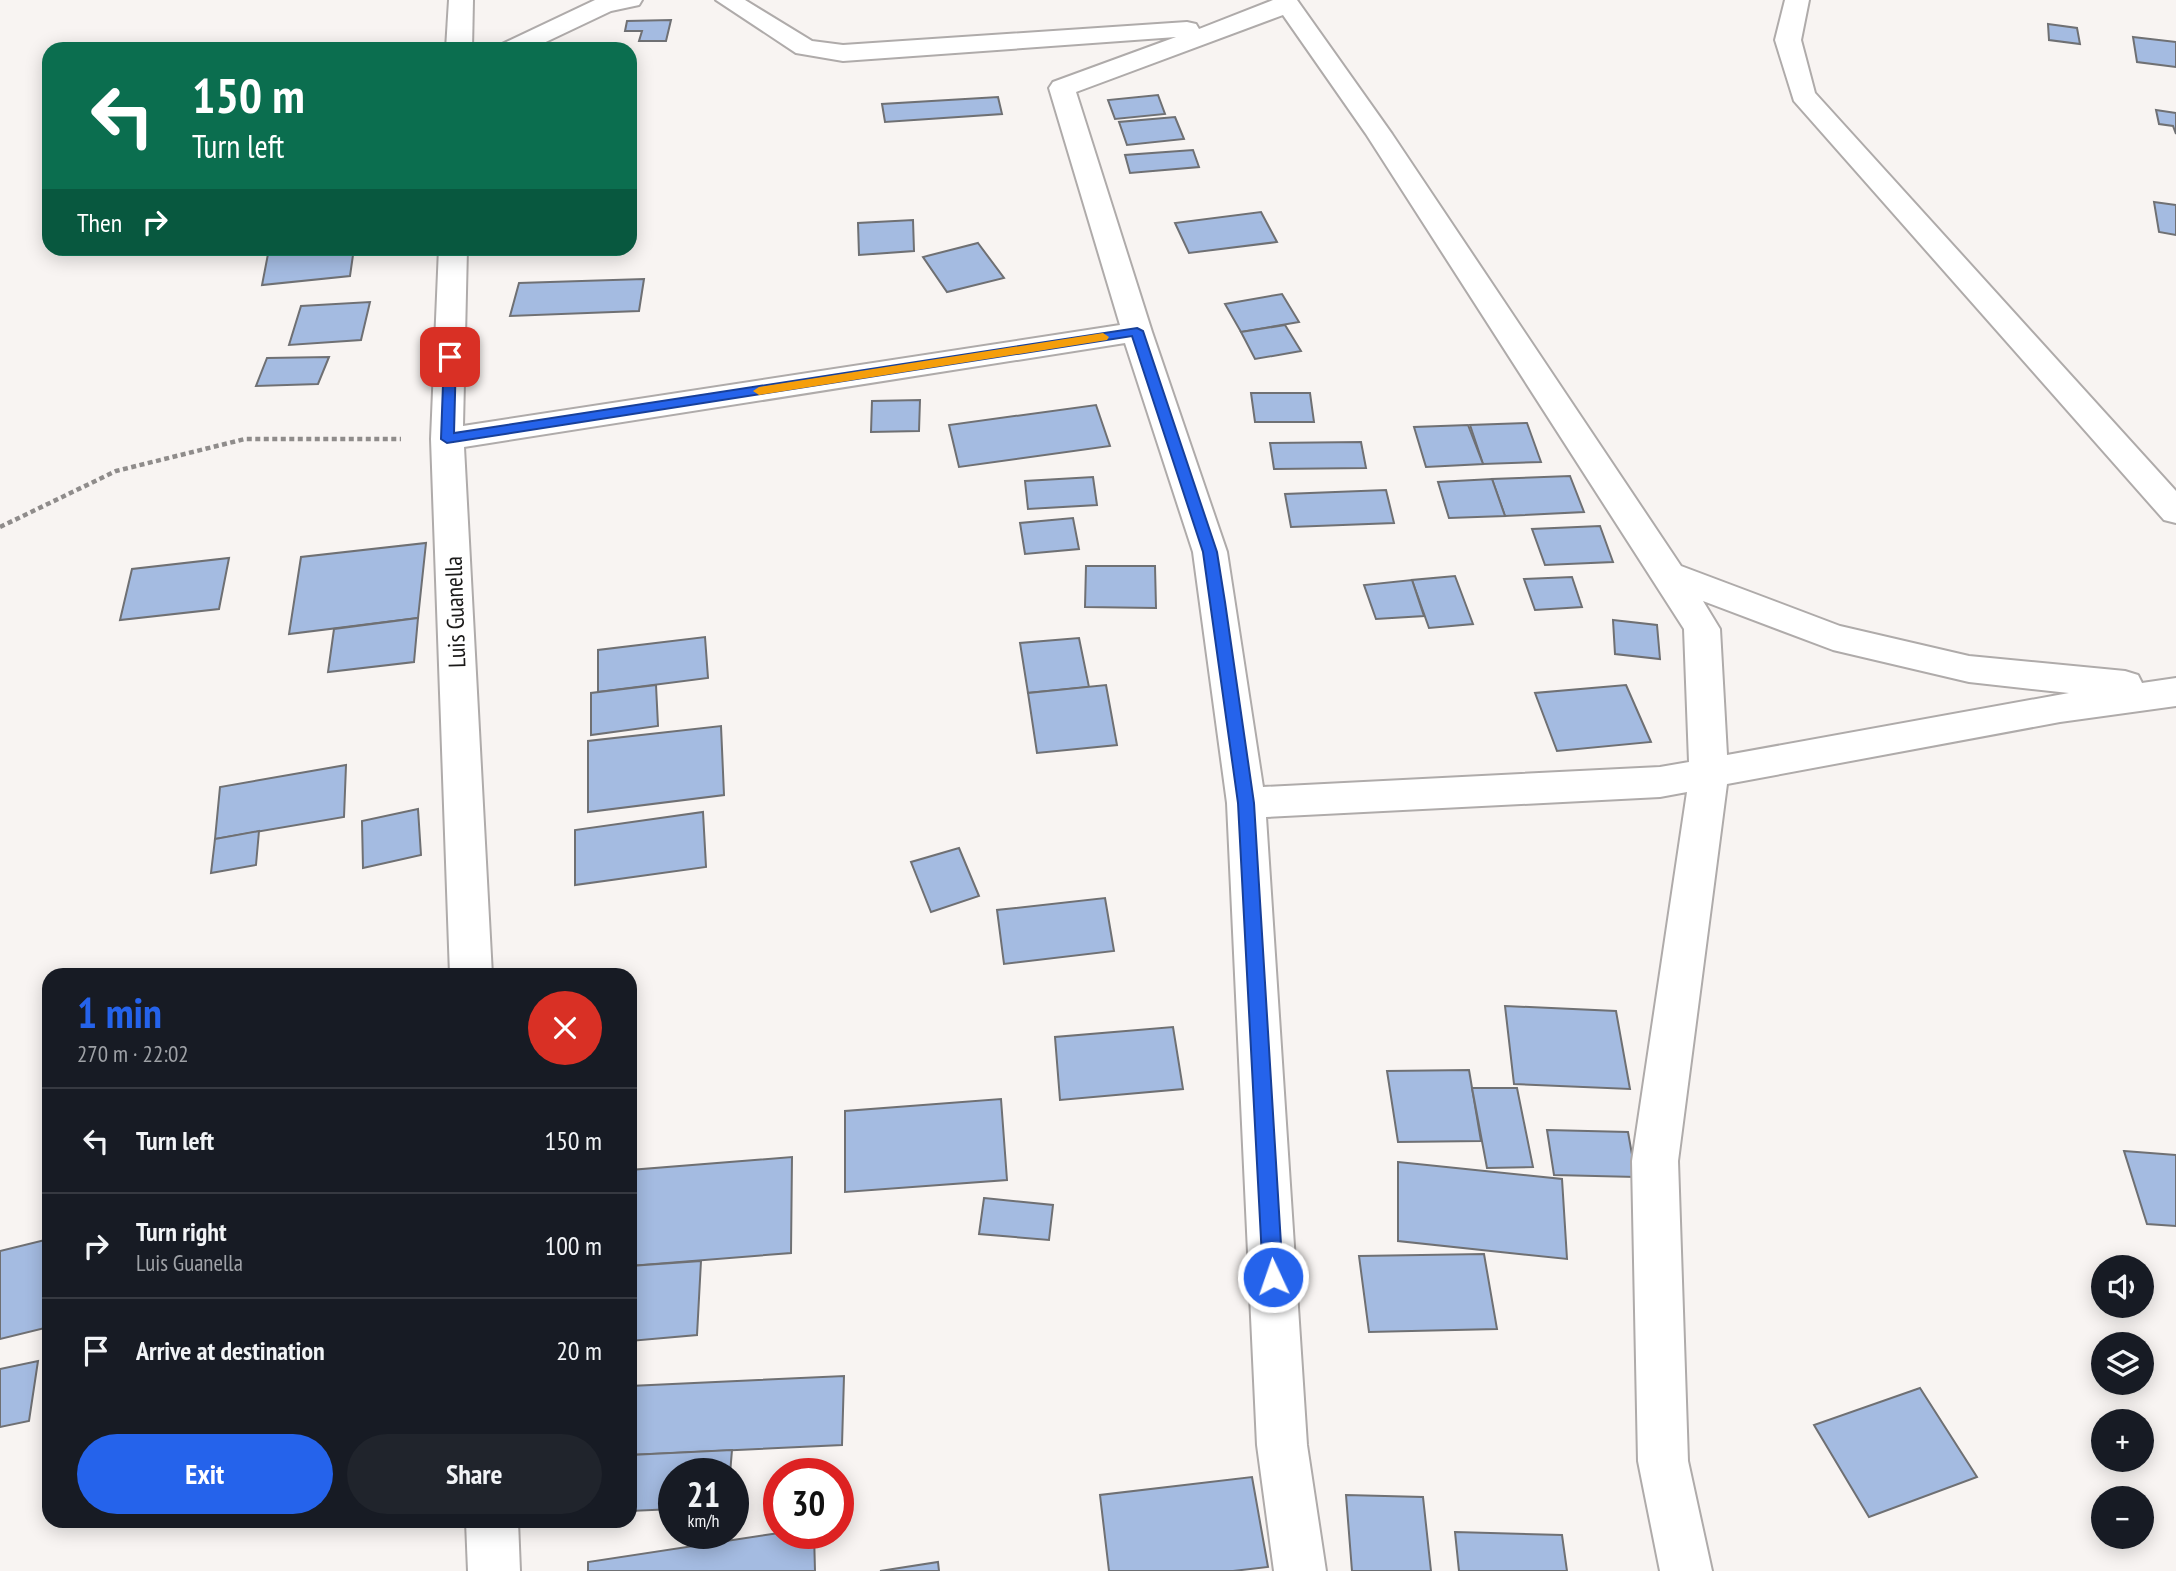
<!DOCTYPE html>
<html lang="en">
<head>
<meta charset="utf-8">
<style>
	:root { --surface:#171b24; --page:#20242c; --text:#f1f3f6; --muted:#9ea1a6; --line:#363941; --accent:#2563eb }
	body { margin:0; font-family:"PT Sans Narrow",sans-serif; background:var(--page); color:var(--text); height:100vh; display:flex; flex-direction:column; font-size:26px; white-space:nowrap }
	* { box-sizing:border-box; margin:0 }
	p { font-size:23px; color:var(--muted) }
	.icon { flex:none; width:38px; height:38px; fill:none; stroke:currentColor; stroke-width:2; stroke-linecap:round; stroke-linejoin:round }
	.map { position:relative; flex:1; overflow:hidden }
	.sheet { position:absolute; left:42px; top:968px; width:595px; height:560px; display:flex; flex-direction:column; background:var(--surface); border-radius:21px; box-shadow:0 4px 18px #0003 }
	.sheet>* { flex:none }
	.banner { position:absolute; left:42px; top:42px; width:595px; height:214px; border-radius:21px; box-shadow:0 4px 18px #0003; background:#0b6e4f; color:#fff; overflow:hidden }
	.tools { position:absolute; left:2091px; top:1255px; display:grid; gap:14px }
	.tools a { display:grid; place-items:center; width:63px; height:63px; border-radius:50%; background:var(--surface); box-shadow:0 4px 18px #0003; font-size:35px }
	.speed { position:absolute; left:658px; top:1458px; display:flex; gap:14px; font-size:35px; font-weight:700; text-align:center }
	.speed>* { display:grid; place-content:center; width:91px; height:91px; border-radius:50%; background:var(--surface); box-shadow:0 4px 18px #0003; line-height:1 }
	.speed small { font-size:18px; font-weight:400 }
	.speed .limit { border:10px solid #d22; background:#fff; color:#111 }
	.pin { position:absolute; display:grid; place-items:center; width:60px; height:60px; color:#fff; margin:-30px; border-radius:14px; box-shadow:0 4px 10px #0006 }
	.me { position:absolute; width:77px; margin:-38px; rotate:357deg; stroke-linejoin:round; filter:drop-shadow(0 0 5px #0008) }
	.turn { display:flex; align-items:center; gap:24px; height:147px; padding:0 35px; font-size:32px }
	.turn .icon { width:91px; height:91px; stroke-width:2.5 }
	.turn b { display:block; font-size:49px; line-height:60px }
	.then { display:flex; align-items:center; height:66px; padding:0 35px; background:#0003; gap:14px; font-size:26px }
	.round { display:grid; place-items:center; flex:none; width:74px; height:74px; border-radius:37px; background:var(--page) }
	.overview { display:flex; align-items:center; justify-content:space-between; height:119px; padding:0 35px }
	h1 { font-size:42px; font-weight:700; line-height:52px; color:var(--accent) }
	.action { display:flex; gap:14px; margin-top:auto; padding:14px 35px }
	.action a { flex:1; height:80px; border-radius:42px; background:var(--accent); color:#fff; font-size:28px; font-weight:700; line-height:80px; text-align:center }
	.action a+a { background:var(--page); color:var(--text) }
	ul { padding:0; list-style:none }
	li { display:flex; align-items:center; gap:21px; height:105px; padding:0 35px; border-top:2px solid var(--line) }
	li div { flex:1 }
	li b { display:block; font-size:26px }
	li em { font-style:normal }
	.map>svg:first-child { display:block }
</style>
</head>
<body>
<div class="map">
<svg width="2176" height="1571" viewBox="0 0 2176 1571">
	<rect width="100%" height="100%" fill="#f8f4f2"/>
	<g fill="#a4bbe1" stroke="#6f7073" stroke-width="2">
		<polygon points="671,20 666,41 639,41 642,31 625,31 627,21"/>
		<polygon points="2048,24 2077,28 2080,44 2049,40"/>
		<polygon points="2133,37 2176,42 2176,67 2137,62"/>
		<polygon points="1158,95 1165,114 1115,119 1108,100"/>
		<polygon points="998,97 1002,114 885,122 882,104"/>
		<polygon points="2156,110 2176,113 2176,134 2173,126 2159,124"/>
		<polygon points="1175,117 1184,139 1127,145 1119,122"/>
		<polygon points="1193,150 1199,167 1130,173 1125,155"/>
		<polygon points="2154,202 2176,205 2176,235 2159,232"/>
		<polygon points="1261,212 1277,242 1189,253 1175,223"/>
		<polygon points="913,220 914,251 859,255 858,223"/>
		<polygon points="978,243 1004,278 947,292 923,257"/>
		<polygon points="327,248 354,248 350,276 262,285 268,254"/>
		<polygon points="644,279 639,311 510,316 519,283"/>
		<polygon points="1282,294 1299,322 1241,332 1225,304"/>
		<polygon points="370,302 361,340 289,345 301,306"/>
		<polygon points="1285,325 1301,351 1255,359 1241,332"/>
		<polygon points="329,357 318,384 256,386 267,358"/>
		<polygon points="1251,393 1310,393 1314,422 1255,422"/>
		<polygon points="920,400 919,431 871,432 872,401"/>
		<polygon points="1096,405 1110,446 959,467 949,425"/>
		<polygon points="1527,423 1541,462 1483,464 1470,425"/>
		<polygon points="1468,425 1483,464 1426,467 1414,427"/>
		<polygon points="1361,442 1366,468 1274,469 1270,443"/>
		<polygon points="1570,476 1584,512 1505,516 1492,479"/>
		<polygon points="1093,477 1097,505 1028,509 1025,481"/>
		<polygon points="1492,479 1505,516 1449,518 1438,482"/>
		<polygon points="1386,490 1394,523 1291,527 1285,494"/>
		<polygon points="1073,518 1079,549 1025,554 1020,523"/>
		<polygon points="1600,526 1613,562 1545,565 1532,529"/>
		<polygon points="426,543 418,618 289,634 301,557"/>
		<polygon points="229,558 219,609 120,620 132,569"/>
		<polygon points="1086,566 1155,566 1156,608 1085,607"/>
		<polygon points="1455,576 1473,624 1429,628 1412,580"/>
		<polygon points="1572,577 1582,607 1535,610 1524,579"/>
		<polygon points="1412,580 1424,616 1376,619 1364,585"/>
		<polygon points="418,618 414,662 328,672 334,629"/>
		<polygon points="1613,620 1657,625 1660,659 1615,654"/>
		<polygon points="705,637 708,678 598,692 598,650"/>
		<polygon points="1079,638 1089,687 1028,693 1020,643"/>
		<polygon points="656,685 658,726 591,735 591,693"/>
		<polygon points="1106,685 1117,745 1037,753 1028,693"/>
		<polygon points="1626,685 1651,742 1557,751 1535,693"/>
		<polygon points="721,726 724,795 588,812 588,741"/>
		<polygon points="346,765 344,817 215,839 220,787"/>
		<polygon points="418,809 421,855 363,868 362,821"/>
		<polygon points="703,812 706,867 575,885 575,830"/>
		<polygon points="259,831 256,865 211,873 215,839"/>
		<polygon points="959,848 979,896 931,912 911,862"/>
		<polygon points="1105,898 1114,951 1004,964 997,910"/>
		<polygon points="1505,1006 1616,1011 1630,1089 1514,1084"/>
		<polygon points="1173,1027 1183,1089 1060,1100 1055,1037"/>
		<polygon points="1469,1070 1481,1141 1398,1142 1387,1071"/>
		<polygon points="1472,1088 1517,1088 1533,1167 1487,1168"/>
		<polygon points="1001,1099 1007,1180 845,1192 845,1111"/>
		<polygon points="1547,1130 1628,1132 1636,1177 1554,1175"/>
		<polygon points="2124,1151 2176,1155 2176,1226 2147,1224"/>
		<polygon points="792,1157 791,1253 630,1266 630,1170"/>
		<polygon points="1398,1162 1562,1179 1567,1259 1398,1241"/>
		<polygon points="984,1198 1053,1205 1049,1240 979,1234"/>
		<polygon points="49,1239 49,1327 0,1339 0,1251"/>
		<polygon points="1484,1254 1497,1329 1369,1332 1359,1256"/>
		<polygon points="701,1261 697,1335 630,1341 630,1266"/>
		<polygon points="38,1361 29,1421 0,1427 0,1369"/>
		<polygon points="844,1376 842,1445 630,1455 630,1386"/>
		<polygon points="1920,1388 1977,1477 1869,1517 1814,1425"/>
		<polygon points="732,1450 730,1474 674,1474 674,1509 630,1511 630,1455"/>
		<polygon points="1252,1477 1268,1567 1233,1571 1109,1571 1100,1495"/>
		<polygon points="1346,1495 1423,1497 1431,1571 1352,1571"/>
		<polygon points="1455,1532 1562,1535 1567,1571 1459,1571"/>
		<polygon points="779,1533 814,1533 815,1571 588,1571 588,1562"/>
		<polygon points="938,1562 939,1571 880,1571"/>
	</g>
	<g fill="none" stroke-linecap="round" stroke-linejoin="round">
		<g stroke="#afabaa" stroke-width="4">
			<g id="minor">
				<polygon points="449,0 473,0 472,49 446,49"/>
				<polygon points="595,0 642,0 639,5 611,11 531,49 498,49 502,44"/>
				<path d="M716 0H745L812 41 843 45 1187 22 1196 24 1199 29 1273 0H1297L1392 134 1681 566 1840 626 1969 656 2125 671 2138 675 2142 683 2176 678V706L2060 722 1727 784 1678 1161 1688 1461 1712 1571H1660L1638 1461 1632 1161 1687 792 1660 797 1266 817 1307 1445 1326 1571H1274L1257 1445 1227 803 1193 552 1125 343 464 447 492 975H450L431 439 439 248H467L463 426 1120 325 1049 88 1053 82 1176 37 843 61 796 53ZM1283 15 1366 134 1684 629 1689 762 1660 767 1263 787 1227 552 1152 332 1076 92ZM1703 601 1833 650 1969 682 2069 693 1727 755 1720 629Z"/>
				<polygon points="1785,0 1809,0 1801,40 1815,93 2176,491 2176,523 2164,520 1794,101 1775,40"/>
				<polygon points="466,1521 518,1521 520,1571 468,1571"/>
			</g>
		</g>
		<polyline stroke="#8f8c8b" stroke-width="4.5" stroke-dasharray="5 3.5" stroke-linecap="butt" points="0,527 116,471 245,439 401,439"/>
		<use href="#minor" fill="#fff" fill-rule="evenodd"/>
	</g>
	<polygon fill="#2563eb" stroke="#184099" stroke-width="2" points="1137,328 1143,331 1217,552 1225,602 1254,803 1283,1277 1280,1284 1273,1287 1266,1284 1263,1277 1238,803 1203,552 1132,336 447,443 441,439 444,357 450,353 456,357 454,433"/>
	<polygon fill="#f59e0b" points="1103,333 1109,337 1107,340 759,395 753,391 759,387"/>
	<g text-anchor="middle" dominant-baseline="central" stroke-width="7" stroke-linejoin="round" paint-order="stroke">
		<g font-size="24" fill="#1b1a19" stroke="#fff">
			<text transform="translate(455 612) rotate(-92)">Luis Guanella</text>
		</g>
	</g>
</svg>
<div class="tools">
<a><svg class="icon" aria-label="sound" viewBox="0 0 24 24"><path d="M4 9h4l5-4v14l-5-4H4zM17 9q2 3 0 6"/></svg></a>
<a><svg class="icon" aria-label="layers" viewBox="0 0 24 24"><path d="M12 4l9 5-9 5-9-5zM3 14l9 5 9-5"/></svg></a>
<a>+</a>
<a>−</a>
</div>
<div class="speed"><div>21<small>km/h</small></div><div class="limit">30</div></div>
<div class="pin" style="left:450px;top:357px;background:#d93025"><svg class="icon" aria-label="arrive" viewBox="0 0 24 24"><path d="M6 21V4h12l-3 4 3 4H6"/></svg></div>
<svg class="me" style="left:1273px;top:1277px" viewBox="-20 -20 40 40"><circle r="17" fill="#2563eb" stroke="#fff" stroke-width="3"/><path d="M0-11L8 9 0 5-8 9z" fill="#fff"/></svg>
<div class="banner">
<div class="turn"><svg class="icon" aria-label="left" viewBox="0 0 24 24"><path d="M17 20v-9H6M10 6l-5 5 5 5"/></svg><div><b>150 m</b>Turn left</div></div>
<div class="then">Then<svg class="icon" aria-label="right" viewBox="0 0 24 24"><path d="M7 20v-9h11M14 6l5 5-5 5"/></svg></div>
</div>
<section class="sheet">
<div class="overview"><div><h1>1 min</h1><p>270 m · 22:02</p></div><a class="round" style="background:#d93025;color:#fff"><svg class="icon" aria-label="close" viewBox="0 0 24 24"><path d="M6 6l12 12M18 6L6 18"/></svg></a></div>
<ul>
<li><svg class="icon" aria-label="left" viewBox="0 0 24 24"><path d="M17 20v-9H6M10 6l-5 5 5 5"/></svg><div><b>Turn left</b></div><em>150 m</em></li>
<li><svg class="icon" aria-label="right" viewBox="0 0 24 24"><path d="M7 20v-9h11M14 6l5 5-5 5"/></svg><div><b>Turn right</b><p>Luis Guanella</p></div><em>100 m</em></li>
<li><svg class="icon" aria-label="arrive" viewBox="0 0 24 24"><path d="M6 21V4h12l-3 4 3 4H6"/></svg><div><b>Arrive at destination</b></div><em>20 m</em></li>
</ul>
<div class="action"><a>Exit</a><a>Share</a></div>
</section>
</div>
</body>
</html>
